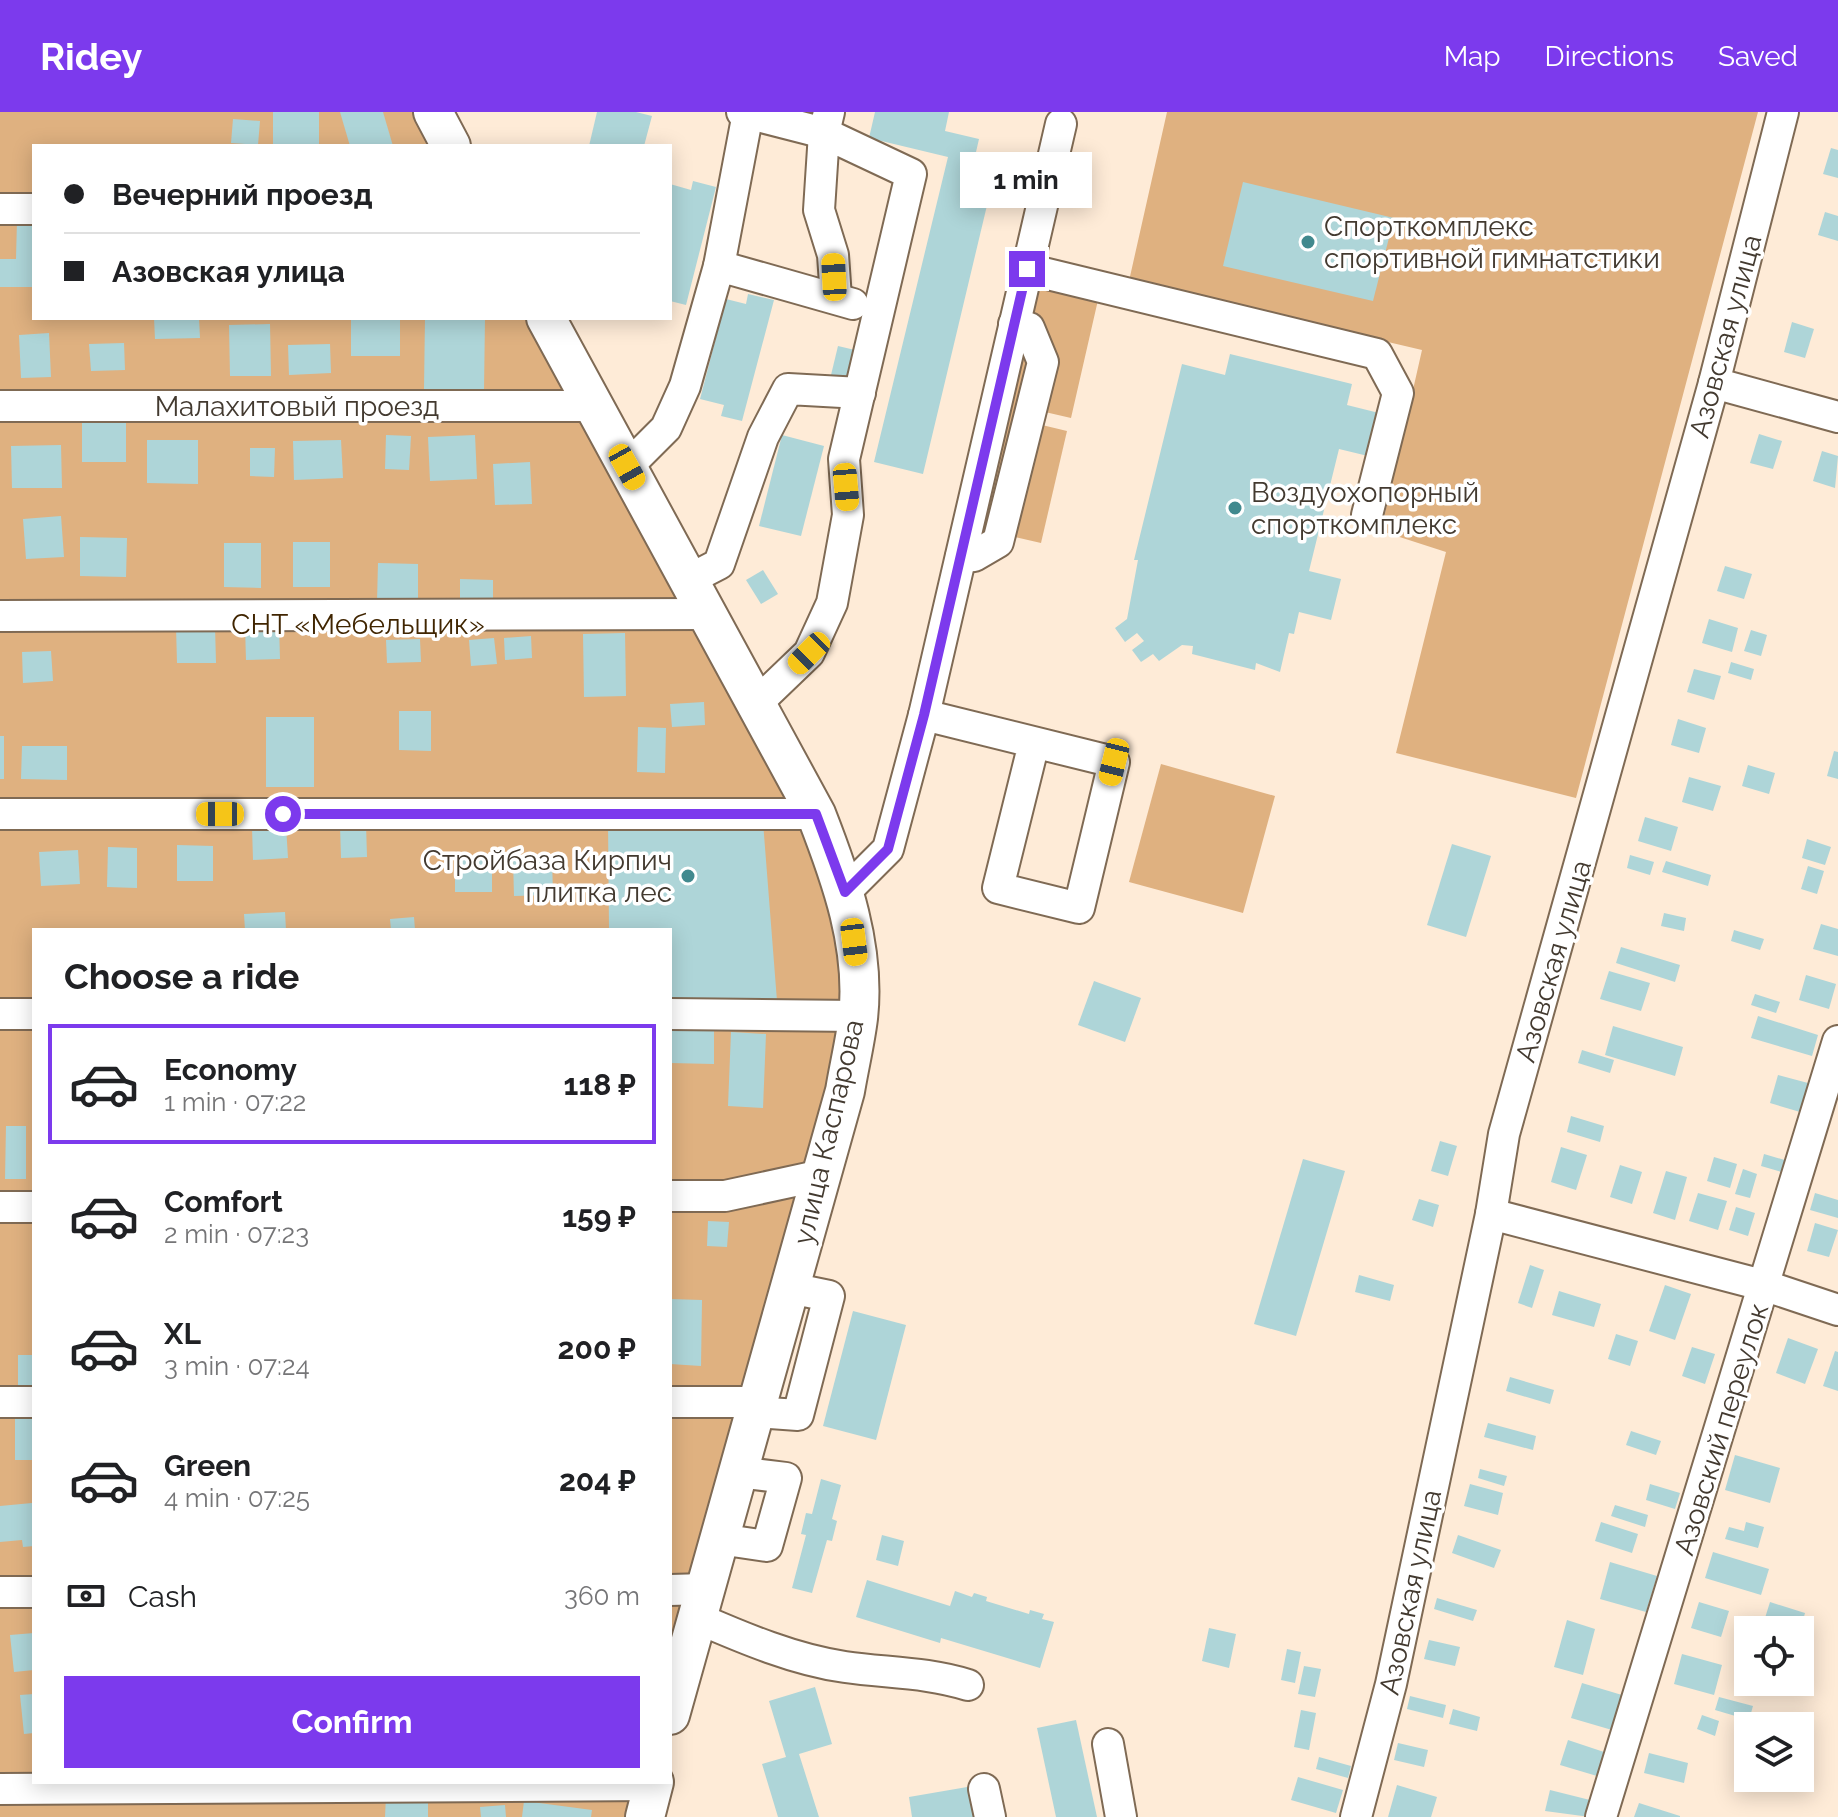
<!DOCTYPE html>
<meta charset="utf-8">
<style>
:root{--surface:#fff;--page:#f6f6f6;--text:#202124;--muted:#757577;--line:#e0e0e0;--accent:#7c3aed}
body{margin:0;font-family:Raleway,sans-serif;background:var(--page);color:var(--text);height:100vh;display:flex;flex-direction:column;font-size:30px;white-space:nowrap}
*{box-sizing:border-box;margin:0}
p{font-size:26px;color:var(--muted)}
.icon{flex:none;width:44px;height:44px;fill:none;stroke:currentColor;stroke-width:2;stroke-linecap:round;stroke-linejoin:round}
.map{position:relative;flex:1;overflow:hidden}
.panel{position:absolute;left:32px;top:816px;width:640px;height:856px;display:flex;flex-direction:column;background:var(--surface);border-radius:0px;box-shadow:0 4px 20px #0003}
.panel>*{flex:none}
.hud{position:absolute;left:32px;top:32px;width:640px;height:176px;border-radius:0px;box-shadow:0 4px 20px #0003;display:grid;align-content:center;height:176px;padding:0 32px;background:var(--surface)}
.controls{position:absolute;left:1734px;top:1504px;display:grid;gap:16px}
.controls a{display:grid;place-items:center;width:80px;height:80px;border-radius:0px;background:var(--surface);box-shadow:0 4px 20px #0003;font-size:40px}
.end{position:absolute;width:36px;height:36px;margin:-18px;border:10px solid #7c3aed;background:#fff;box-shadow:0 0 0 4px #fff}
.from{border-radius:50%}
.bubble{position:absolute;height:56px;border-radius:0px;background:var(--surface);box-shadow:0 4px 20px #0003;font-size:26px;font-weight:700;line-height:56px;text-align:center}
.car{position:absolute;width:24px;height:48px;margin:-24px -12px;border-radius:10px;box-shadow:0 0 6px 2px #0007;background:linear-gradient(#f5c518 24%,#345 0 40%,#f5c518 0 76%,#345 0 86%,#f5c518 0)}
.hud b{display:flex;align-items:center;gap:28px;height:76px;font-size:30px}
.hud b+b{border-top:2px solid var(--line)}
.hud i{width:20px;height:20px;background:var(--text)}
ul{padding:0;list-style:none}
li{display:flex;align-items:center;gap:24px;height:120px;margin:0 16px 12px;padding:0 16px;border:4px solid transparent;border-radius:0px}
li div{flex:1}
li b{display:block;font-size:30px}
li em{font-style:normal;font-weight:700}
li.on{border-color:var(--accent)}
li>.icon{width:72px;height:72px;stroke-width:1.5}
h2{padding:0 32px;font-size:36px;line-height:96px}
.pay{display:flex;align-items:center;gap:20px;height:88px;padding:0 32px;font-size:30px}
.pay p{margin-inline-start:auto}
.action{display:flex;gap:16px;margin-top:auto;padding:16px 32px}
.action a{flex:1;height:92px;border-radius:0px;background:var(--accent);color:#fff;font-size:32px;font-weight:700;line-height:92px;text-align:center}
header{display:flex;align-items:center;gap:48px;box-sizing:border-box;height:112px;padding:0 40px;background:var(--accent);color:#fff}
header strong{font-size:38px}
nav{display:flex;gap:44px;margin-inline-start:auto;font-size:28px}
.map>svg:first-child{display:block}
.green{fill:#dfb180}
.building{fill:#aed5d8}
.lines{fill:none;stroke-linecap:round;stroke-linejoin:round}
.minor-casing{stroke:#7f6a54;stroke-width:34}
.major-casing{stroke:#7f6a54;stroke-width:42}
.minor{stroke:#fff;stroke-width:30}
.major{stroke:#fff;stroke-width:38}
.route{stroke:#7c3aed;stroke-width:10}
.poi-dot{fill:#41898e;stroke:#fff;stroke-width:3}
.labels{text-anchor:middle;stroke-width:7;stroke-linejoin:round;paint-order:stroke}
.poi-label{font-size:28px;fill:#433a30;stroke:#fff;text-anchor:start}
.street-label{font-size:28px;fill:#433a30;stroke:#fff}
.park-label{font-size:28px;fill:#402501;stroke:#fff}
</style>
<header>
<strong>Ridey</strong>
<nav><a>Map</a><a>Directions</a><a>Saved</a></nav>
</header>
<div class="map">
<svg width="1838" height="1705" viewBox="0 0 1838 1705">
<rect width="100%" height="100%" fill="#feebd7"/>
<g class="green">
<polygon points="0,0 433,0 451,34 34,34 34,206 546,206 758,590 858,868 670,1610 670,818 34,818 34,1670 654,1670 645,1705 0,1705"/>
<polygon points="1167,0 1758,0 1576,686 1396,641 1446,440 1381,419 1422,238 1129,169"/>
<polygon points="1044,177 1098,188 1071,306 1045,300 1056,250 1032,200 1037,181"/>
<polygon points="1021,231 1030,234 985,431 976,428"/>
<polygon points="1042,313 1067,319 1041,431 1015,425"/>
<polygon points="1161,652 1275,684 1243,801 1129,770"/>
</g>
<g class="building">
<rect x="273" y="0" width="46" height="34"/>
<polygon points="340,0 383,0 393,34 350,34"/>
<polygon points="597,0 636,0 652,4 644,34 589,34"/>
<polygon points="875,0 949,0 945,19 979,27 967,79 989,85 923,362 874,350 948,45 869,26"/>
<polygon points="233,7 260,9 258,33 231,31"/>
<polygon points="1831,36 1838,38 1838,66 1823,62"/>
<polygon points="693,69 716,75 686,193 670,189 670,72 691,78"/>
<polygon points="1243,70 1394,106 1373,189 1223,154"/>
<polygon points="1825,100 1838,104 1838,129 1818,123"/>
<polygon points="17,108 34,108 34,175 0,175 0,147 16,147"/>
<polygon points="748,182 774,188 742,309 721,304 724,293 700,287 726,187 746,192"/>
<polygon points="154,206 199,206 200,226 155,227"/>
<rect x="351" y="206" width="49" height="38"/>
<polygon points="425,206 485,206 484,278 424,277"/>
<polygon points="1792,210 1814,217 1805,246 1784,240"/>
<polygon points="270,212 271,264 230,264 229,213"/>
<polygon points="49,221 51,265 21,266 19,223"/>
<polygon points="124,231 125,258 91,259 89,232"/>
<polygon points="330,232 331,261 289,263 288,233"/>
<polygon points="838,234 855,238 847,268 831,263"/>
<polygon points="1230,242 1352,272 1347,293 1379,301 1368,344 1339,337 1309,459 1341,467 1331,508 1299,500 1294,522 1289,521 1280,560 1256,551 1255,558 1192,542 1193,534 1182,533 1159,549 1153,542 1141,550 1132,538 1144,529 1137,521 1125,530 1115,516 1127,507 1138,448 1134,448 1182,252 1225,263"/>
<rect x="82" y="310" width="44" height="40"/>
<polygon points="1759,322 1782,329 1773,357 1750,351"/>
<polygon points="386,323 411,324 409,358 385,357"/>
<polygon points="475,323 477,367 430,369 428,325"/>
<polygon points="782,323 824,334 801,424 759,414"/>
<polygon points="147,328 198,328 198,372 147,371"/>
<polygon points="341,328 343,366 294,368 293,329"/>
<polygon points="61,333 62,376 12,376 11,334"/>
<polygon points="250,336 275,336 274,365 250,364"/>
<polygon points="1822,339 1838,344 1835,376 1813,369"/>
<polygon points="530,350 532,392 495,393 493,352"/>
<polygon points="61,404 64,445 26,447 23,407"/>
<polygon points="80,425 127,426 126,465 80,464"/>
<rect x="293" y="430" width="37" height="45"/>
<polygon points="224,431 261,431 261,476 224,475"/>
<polygon points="378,451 418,452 418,491 377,490"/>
<polygon points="1725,454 1752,462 1744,487 1717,479"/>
<polygon points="763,458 778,482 761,492 746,468"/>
<polygon points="460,467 493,468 493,490 460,490"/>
<polygon points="1709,507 1738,516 1732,540 1702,531"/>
<polygon points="279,512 280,547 246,548 245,514"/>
<polygon points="176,514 215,514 216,551 177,551"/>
<polygon points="1751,518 1767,523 1761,544 1744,539"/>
<polygon points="625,521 626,584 584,585 583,522"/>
<polygon points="531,524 532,546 505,548 504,526"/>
<polygon points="494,526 497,552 471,554 469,528"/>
<polygon points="420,527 421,550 387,551 386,528"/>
<polygon points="51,539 53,569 23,571 22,540"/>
<polygon points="1731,550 1754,557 1751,568 1728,561"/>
<polygon points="1694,557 1721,564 1714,588 1687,580"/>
<polygon points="704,590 705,613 672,615 670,592"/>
<polygon points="399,599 431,599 431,639 399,638"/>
<rect x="266" y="605" width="48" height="70"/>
<polygon points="1678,607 1706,616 1699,641 1671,633"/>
<polygon points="638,615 666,616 665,661 637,660"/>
<rect x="0" y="624" width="4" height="43"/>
<polygon points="22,634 67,634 67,668 21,667"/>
<polygon points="1834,639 1838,640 1838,667 1827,664"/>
<polygon points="1748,653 1775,661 1769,682 1742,674"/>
<polygon points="1689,665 1721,674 1713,699 1682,690"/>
<polygon points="1645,705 1678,715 1671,739 1638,729"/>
<polygon points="608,709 763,710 777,889 670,888 670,818 609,818"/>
<polygon points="366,712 367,745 341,746 340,713"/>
<polygon points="286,714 288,746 253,748 252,715"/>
<polygon points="1807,727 1831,735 1825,753 1802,746"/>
<polygon points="1452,732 1491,744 1466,825 1427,813"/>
<polygon points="177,733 213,734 213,769 177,769"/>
<polygon points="108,735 137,736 137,776 107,775"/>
<polygon points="78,738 80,772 41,774 39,740"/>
<polygon points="1630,743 1654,750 1650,763 1627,756"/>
<rect x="455" y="745" width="37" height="35"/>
<polygon points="552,746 553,783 514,784 513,747"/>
<polygon points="1666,749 1711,763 1708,774 1662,760"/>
<polygon points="1808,754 1824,759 1817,782 1801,777"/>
<polygon points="285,800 286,818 245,818 244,802"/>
<polygon points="1664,801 1686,806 1684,819 1661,814"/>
<polygon points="414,805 415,818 391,818 390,807"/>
<polygon points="1821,812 1838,817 1838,844 1813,837"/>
<polygon points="1734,818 1764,827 1760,838 1731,829"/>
<polygon points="1621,835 1680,853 1675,870 1616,851"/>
<polygon points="1609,859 1650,871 1641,899 1600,887"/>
<polygon points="1806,863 1836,872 1829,897 1799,888"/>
<polygon points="1094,869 1141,886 1125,930 1078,913"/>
<polygon points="1755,882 1780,890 1776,901 1751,893"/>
<polygon points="1758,904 1818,923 1812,944 1751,926"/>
<polygon points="670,914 714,915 714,952 670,951"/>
<polygon points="1613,914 1683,935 1675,964 1605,943"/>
<polygon points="731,920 766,922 763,996 728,994"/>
<polygon points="1582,938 1614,948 1610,961 1578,951"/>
<polygon points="1778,963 1808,971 1800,1000 1770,991"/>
<polygon points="1571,1004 1604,1014 1600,1030 1567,1020"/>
<polygon points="6,1014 26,1014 26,1067 5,1067"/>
<polygon points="1440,1029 1457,1034 1448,1064 1431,1059"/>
<polygon points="1561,1035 1587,1043 1576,1078 1551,1070"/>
<polygon points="1764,1042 1788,1049 1785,1061 1761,1054"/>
<polygon points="1714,1045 1737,1052 1730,1076 1707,1069"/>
<polygon points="1303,1047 1345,1059 1296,1224 1254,1212"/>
<polygon points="1620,1053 1642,1060 1632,1092 1610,1085"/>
<polygon points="1743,1057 1757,1062 1750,1086 1735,1082"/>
<polygon points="1666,1059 1687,1065 1675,1108 1653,1101"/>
<polygon points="1698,1081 1727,1089 1718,1118 1689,1109"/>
<polygon points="1815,1081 1838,1088 1838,1106 1810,1098"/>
<polygon points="1419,1087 1439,1093 1433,1115 1412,1108"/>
<polygon points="1736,1095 1755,1101 1748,1124 1729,1118"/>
<polygon points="708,1109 729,1110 727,1135 707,1134"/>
<polygon points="1815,1111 1838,1118 1829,1145 1807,1139"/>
<polygon points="1530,1153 1544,1158 1532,1196 1518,1191"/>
<polygon points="1359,1163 1394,1173 1390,1189 1355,1180"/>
<polygon points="1665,1173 1691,1182 1675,1228 1649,1219"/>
<polygon points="1559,1179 1601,1192 1594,1215 1552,1203"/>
<polygon points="670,1187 702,1188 701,1254 670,1252"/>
<polygon points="853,1199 906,1213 876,1328 823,1314"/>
<polygon points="1616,1222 1638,1229 1630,1254 1608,1247"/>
<polygon points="1788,1226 1818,1237 1805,1272 1776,1261"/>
<polygon points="1692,1235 1715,1242 1705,1272 1682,1264"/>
<polygon points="1835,1239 1838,1240 1838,1279 1823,1274"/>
<rect x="18" y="1243" width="16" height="33"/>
<polygon points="1510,1265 1554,1278 1550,1292 1506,1279"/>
<rect x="15" y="1302" width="19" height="46"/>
<polygon points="1488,1311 1536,1324 1533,1338 1484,1325"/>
<polygon points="1631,1319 1661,1329 1656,1343 1626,1333"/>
<polygon points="1735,1343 1780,1356 1770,1391 1725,1378"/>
<polygon points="1480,1357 1507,1364 1504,1374 1478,1366"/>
<polygon points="821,1367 841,1373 832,1407 837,1409 832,1429 827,1428 812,1481 792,1476 806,1423 801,1422 806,1401 812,1402"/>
<polygon points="1470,1372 1503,1381 1498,1403 1464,1394"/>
<polygon points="1650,1372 1680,1381 1675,1397 1646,1388"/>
<polygon points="32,1391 34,1434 23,1435 22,1428 0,1430 0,1394"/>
<polygon points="1615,1393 1648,1403 1645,1415 1611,1404"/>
<polygon points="1601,1410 1638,1422 1632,1441 1595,1429"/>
<polygon points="1746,1410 1764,1415 1758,1436 1725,1427 1729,1415 1744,1419"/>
<polygon points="882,1423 904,1429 898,1454 876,1448"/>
<polygon points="1458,1423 1501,1438 1494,1456 1452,1441"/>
<polygon points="1713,1440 1769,1457 1761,1483 1705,1466"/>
<polygon points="1610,1450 1657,1464 1646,1500 1600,1487"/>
<polygon points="867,1468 950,1494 955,1479 972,1485 974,1481 987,1485 986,1489 1029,1502 1030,1498 1044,1502 1042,1507 1054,1510 1040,1556 941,1526 940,1531 856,1505"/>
<polygon points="1437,1486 1477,1498 1473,1509 1434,1497"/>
<polygon points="1699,1490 1729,1499 1721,1525 1691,1516"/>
<polygon points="1770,1490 1805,1501 1801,1516 1765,1506"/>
<polygon points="1567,1508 1595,1517 1583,1563 1554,1555"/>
<polygon points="1209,1516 1236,1522 1229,1556 1202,1549"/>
<polygon points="34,1521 34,1558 14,1560 10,1523"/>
<polygon points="1429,1528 1460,1535 1455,1554 1424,1547"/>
<polygon points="1287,1537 1301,1540 1295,1571 1281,1568"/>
<polygon points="1682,1542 1722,1553 1714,1583 1674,1572"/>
<polygon points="1304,1554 1321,1557 1315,1585 1298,1582"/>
<polygon points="1582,1571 1622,1583 1612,1618 1571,1606"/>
<polygon points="815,1575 832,1632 799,1642 819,1705 778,1705 762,1652 786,1645 769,1589"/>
<polygon points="34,1582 34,1621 24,1622 20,1583"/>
<polygon points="1410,1584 1446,1593 1443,1606 1407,1597"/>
<polygon points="1719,1585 1753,1594 1749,1608 1715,1598"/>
<polygon points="1453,1597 1480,1605 1477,1619 1449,1612"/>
<polygon points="1301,1598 1316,1601 1309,1638 1294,1635"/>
<polygon points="1702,1603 1719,1609 1715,1624 1697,1617"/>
<polygon points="1076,1608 1097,1705 1056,1705 1037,1616"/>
<polygon points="1568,1628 1604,1640 1597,1664 1560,1653"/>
<polygon points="1398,1631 1428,1638 1424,1655 1394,1648"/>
<polygon points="1649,1641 1688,1651 1684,1671 1644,1661"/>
<polygon points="1319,1645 1351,1654 1348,1666 1316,1657"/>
<polygon points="1298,1665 1343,1678 1336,1701 1291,1688"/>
<polygon points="1397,1673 1437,1685 1431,1705 1388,1705"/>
<polygon points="973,1674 978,1705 912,1705 909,1685"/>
<polygon points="1550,1678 1594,1689 1590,1705 1545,1699"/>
<polygon points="386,1684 428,1685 428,1705 385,1705"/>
<polygon points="524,1689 592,1698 591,1705 522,1705"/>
<polygon points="1639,1691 1680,1704 1680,1705 1634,1705"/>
<polygon points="505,1693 506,1705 481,1705 480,1695"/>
</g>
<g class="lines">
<defs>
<g id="minor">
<polyline points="742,0 824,21 829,0"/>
<polyline points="0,97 34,97"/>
<polyline points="719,154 748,1"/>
<polyline points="1027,157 1377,242 1398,281 1367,403"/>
<polyline points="1714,271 1838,305"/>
<polyline points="0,294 595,294"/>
<polyline points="627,355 666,316 685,274 719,154 853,192"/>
<polyline points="961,445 974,444 998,430 1043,250 1029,216 1014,212"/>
<polyline points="690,467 719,452 763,325 788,277 860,281"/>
<polyline points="0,504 708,502"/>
<polyline points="758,590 809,541 832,491 848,403 844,347 911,62 824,21 819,98 833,143 836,186"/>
<polyline points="924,603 1114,650 1079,796 998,776 1034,631"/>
<polyline points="0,702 816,702"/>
<polyline points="845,780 888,737 924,603 1061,12"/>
<polyline points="0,902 34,902"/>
<polyline points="670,902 858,904"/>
<polyline points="670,1084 725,1084 822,1063"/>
<polyline points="0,1095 34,1095"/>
<polyline points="1491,1102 1766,1174 1838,1198"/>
<polyline points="0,1290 34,1290"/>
<polyline points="670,1290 758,1290"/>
<polyline points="755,1300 798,1303 829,1184 790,1176"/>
<polyline points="719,1427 767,1434 786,1366 738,1360"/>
<polyline points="670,1478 705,1477"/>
<polyline points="0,1480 34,1480"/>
<path d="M 697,1506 C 743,1526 795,1548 845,1555 C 887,1561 927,1560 968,1573"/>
<polyline points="1108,1632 1121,1705"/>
<polyline points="0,1677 654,1673"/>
<polyline points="984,1677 990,1705"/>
<polyline points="1356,1705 1391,1572 1491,1102 1504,1022 1714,271 1783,0"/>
<polyline points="1601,1705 1838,929"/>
</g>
<g id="major">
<polyline points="433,0 451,34"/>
<path d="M 546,206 L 816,702 C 841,766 866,836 858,906 C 855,930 849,955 845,979 L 670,1603"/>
<polyline points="645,1705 654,1670"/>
</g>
</defs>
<use href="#minor" class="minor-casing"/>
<use href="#major" class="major-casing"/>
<use href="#minor" class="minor"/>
<use href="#major" class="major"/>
</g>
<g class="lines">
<polyline class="route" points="283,702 816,702 845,780 888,737 924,603 1027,157"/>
</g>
<g class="poi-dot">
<circle cx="1308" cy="130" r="8"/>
<circle cx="1235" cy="396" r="8"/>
<circle cx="688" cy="764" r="8"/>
</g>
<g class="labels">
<g class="poi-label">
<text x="1324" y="124">Спорткомплекс<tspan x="1324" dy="32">спортивной гимнатстики</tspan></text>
<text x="1251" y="390">Воздуохопорный<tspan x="1251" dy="32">спорткомплекс</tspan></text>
<text x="672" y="758" text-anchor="end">Стройбаза Кирпич<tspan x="672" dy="32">плитка лес</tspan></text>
</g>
<g class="street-label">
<text transform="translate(1725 224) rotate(-75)" y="10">Азовская улица</text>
<text x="297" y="304">Малахитовый проезд</text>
<text transform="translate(1553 849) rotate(-74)" y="10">Азовская улица</text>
<text transform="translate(828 1020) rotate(-77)" y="10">улица Каспарова</text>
<text transform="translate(1721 1317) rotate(-73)" y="10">Азовский переулок</text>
<text transform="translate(1410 1480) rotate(-78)" y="10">Азовская улица</text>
</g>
<g class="park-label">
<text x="358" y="522">СНТ «Мебельщик»</text>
</g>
</g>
</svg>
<div class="controls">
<a><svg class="icon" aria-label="locate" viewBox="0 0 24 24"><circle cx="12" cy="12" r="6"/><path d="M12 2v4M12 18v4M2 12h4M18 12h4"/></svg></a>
<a><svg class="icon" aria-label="layers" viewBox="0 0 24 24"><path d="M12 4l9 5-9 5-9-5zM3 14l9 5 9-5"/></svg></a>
</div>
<i class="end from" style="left:283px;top:702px"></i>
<i class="end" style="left:1027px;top:157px"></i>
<div class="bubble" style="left:960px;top:40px;width:132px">1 min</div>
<i class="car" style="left:834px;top:165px;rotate:357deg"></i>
<i class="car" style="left:627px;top:355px;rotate:151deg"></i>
<i class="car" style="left:846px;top:375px;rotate:175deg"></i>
<i class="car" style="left:809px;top:541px;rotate:225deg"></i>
<i class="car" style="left:1114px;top:650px;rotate:194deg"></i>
<i class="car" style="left:220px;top:702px;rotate:270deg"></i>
<i class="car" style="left:854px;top:830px;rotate:173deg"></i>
<div class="hud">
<b><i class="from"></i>Вечерний проезд</b>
<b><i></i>Азовская улица</b>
</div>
<section class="panel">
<h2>Choose a ride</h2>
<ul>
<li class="on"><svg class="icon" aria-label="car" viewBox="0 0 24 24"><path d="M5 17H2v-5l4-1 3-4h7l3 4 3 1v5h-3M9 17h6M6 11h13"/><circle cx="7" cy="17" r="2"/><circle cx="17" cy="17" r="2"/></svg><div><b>Economy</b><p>1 min · 07:22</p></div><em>118 ₽</em></li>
<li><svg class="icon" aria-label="car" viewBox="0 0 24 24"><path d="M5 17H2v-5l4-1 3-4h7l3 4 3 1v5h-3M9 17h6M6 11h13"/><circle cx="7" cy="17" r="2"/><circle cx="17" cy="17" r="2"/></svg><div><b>Comfort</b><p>2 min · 07:23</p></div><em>159 ₽</em></li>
<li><svg class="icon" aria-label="car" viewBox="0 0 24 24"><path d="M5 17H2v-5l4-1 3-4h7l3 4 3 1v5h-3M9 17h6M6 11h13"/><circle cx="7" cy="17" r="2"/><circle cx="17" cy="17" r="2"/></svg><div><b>XL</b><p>3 min · 07:24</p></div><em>200 ₽</em></li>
<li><svg class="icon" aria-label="car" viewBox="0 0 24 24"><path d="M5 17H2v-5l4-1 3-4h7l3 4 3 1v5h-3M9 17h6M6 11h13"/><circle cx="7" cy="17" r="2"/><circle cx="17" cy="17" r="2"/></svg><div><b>Green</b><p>4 min · 07:25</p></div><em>204 ₽</em></li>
</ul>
<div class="pay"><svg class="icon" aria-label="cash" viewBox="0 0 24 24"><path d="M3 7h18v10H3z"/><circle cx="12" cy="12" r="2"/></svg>Cash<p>360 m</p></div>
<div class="action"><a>Confirm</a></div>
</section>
</div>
